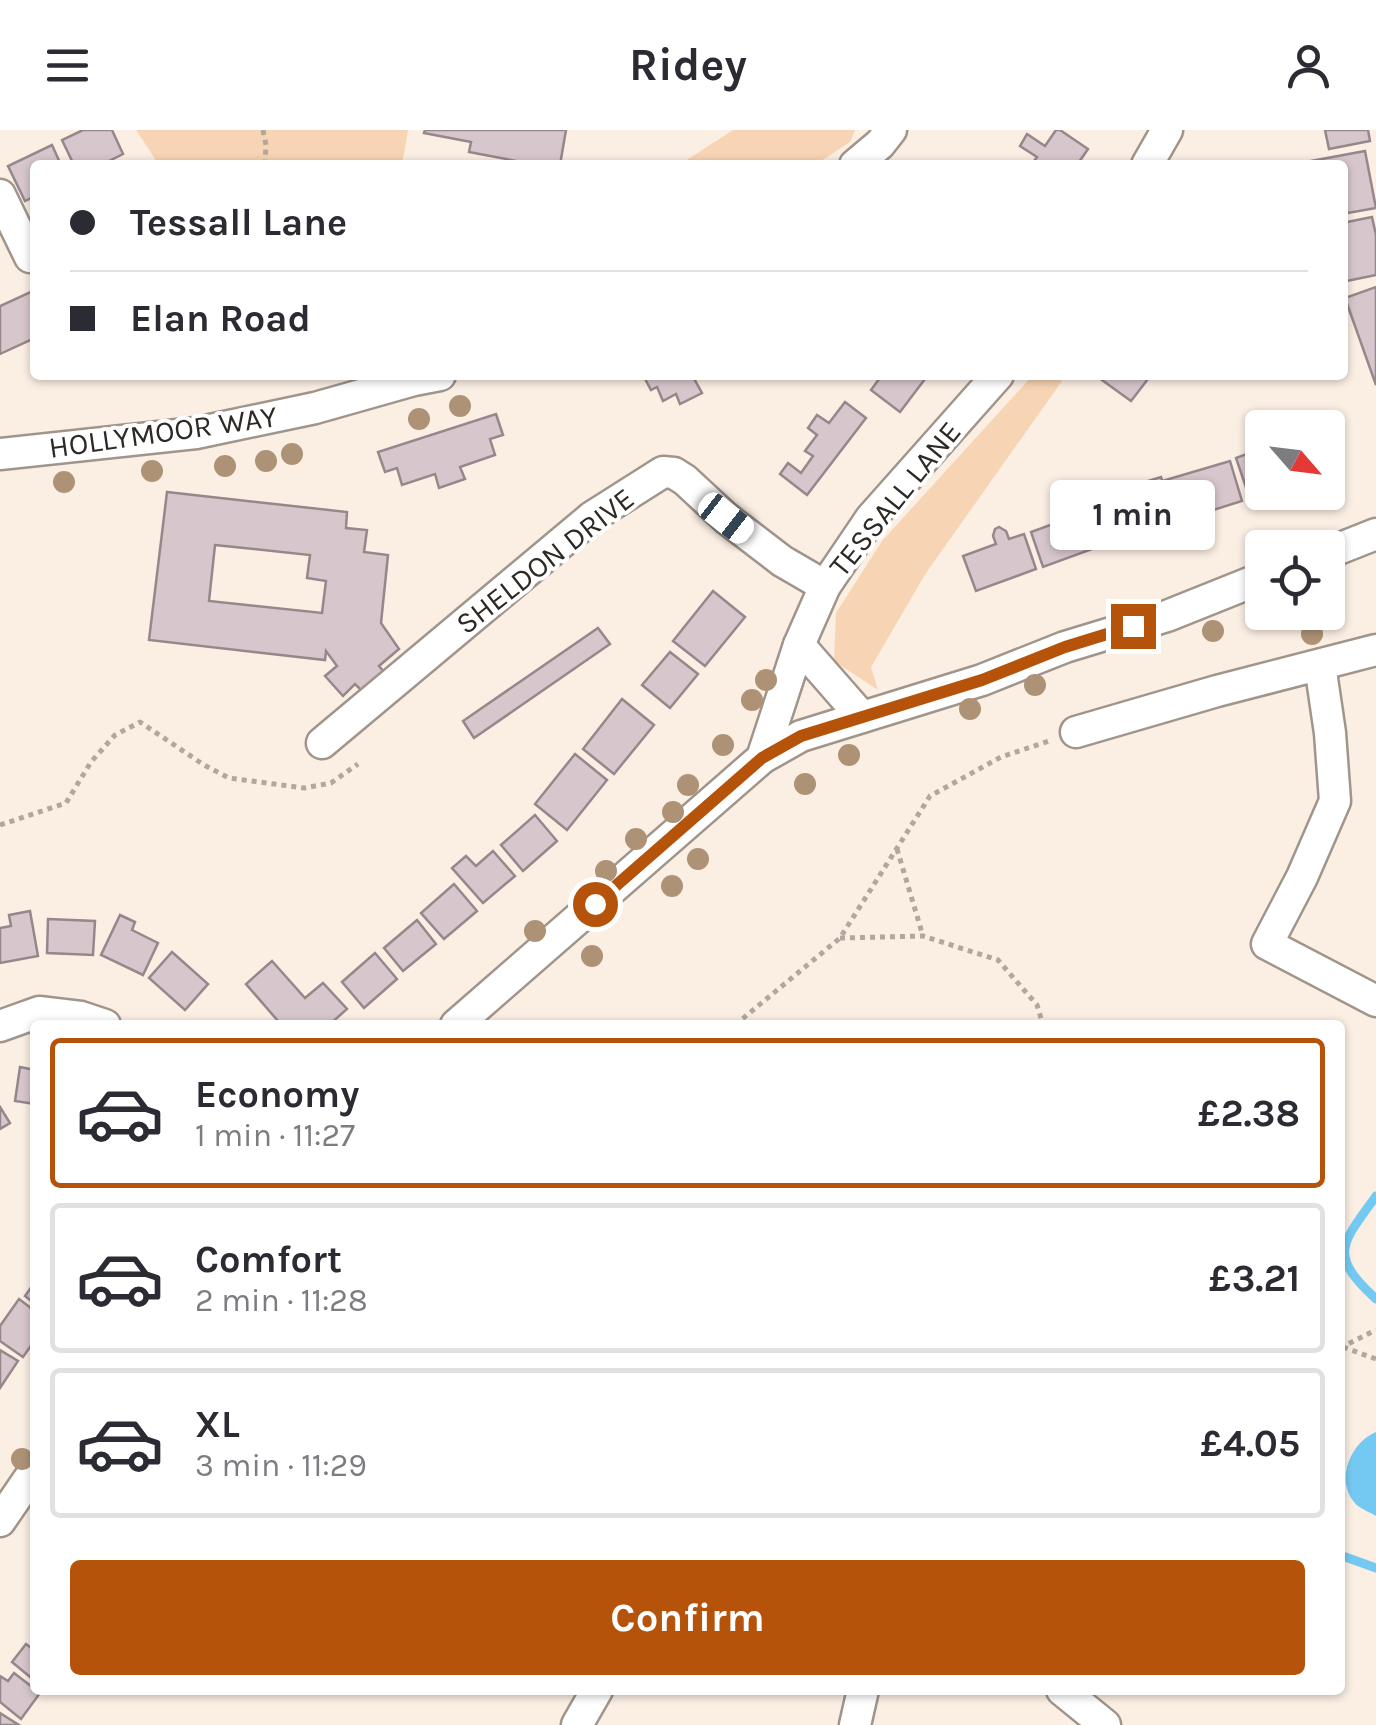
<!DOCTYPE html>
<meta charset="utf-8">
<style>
:root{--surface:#fff;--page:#f7f7f7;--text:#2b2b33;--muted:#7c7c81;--line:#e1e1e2;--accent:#b45309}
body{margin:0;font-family:Karla,sans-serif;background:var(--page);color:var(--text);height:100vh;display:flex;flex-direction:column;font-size:38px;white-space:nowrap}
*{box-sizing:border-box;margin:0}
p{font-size:32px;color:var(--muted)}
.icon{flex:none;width:55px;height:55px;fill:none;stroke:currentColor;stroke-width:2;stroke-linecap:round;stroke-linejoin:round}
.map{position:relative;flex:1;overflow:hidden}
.drawer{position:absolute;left:30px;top:890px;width:1315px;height:675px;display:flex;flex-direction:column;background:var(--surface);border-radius:10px;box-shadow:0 2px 8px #0004}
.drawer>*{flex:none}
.guide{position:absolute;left:30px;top:30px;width:1318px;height:220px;border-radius:10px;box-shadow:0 2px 8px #0004;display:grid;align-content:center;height:220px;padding:0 40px;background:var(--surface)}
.needle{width:65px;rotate:118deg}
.buttons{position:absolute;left:1245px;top:280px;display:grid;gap:20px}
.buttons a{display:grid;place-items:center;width:100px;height:100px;border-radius:10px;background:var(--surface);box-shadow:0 2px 8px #0004;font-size:50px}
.end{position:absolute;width:45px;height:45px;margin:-22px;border:12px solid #b45309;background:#fff;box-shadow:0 0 0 5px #fff}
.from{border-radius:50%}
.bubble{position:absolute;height:70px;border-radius:10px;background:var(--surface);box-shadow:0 2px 8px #0004;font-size:32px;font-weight:700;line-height:70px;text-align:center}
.car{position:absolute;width:30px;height:60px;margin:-30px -15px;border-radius:12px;box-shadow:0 0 8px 2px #0007;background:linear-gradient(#fff 24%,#345 0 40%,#fff 0 76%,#345 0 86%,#fff 0)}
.guide b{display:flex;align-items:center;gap:35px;height:95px;font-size:38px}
.guide b+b{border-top:2px solid var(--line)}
.guide i{width:25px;height:25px;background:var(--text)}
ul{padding:18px 0 0;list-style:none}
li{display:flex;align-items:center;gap:30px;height:150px;margin:0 20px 15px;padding:0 20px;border:5px solid var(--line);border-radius:10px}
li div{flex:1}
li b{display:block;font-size:38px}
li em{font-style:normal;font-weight:700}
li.selected{border-color:var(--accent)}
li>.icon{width:90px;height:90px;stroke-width:1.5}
.primary-button{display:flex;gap:20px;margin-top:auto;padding:20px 40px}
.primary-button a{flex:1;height:115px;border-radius:10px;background:var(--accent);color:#fff;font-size:40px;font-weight:700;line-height:115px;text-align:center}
header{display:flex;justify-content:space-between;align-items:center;height:130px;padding:0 40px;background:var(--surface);font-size:45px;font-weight:700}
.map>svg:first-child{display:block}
.green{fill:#f7d4b3}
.water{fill:#74c9f2}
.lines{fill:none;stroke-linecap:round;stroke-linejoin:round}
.stream{stroke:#74c9f2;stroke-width:9}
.building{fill:#d7c7cc;stroke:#96878b;stroke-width:2.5;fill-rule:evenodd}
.minor-casing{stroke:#a0958b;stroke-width:35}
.path{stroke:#b0a79f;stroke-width:5;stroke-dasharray:5 5;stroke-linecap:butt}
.minor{stroke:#fff;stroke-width:30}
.tree{fill:#ad9275}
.route{stroke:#b45309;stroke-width:12}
.labels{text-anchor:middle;stroke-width:8;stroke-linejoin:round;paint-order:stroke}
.street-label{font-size:30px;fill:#2d2925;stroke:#fff}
</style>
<header><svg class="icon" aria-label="menu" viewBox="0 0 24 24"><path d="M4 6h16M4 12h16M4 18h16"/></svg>Ridey<svg class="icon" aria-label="person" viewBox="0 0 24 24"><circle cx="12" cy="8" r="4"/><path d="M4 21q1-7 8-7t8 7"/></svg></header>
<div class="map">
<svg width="1376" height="1595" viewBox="0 0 1376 1595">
<rect width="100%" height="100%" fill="#fbefe4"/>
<g class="green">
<polygon points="136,0 408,0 402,35 159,35"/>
<polygon points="733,0 855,0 850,12 815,35 679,35"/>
<polygon points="1033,245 1050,245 1062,251 926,443 871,537 878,560 834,531 836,483 882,411"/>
</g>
<path class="water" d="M 1376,1302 L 1376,1386 C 1370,1382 1358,1378 1354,1372 C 1335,1349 1351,1312 1376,1302 Z"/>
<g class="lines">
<g class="stream">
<path d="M 1376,1066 C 1342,1114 1327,1124 1376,1169"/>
<polyline points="1340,1425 1376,1438"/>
</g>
</g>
<g class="building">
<polygon points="83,0 112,0 123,24 101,35 74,35 62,10"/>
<polygon points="425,0 566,0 560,35 537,35 469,22 471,12 424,3"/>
<polygon points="1056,0 1060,0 1088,19 1077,35 1031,35 1037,27 1020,16 1027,4 1045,16"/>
<polygon points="1325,0 1368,0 1370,11 1329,19"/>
<polygon points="52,15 61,35 35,35 35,66 25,71 8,36"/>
<polygon points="1365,21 1376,78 1342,84 1342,35 1312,35 1311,31"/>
<polygon points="1372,87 1376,105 1376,145 1342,152 1342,93"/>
<polygon points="1376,157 1376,255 1345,168"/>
<polygon points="35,160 35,208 0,224 0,176"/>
<polygon points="643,245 692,245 702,263 680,274 676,264 663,271 657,257 651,260"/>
<polygon points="882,245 928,245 900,282 871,260"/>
<polygon points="1095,245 1151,245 1131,271"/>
<polygon points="845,272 866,288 807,365 780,344 788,333 801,343 813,326 805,321 817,305 808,298 817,285 829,293"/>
<polygon points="496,284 503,305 490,309 495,325 460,337 465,349 439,358 435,344 402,355 397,338 385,342 378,322"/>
<polygon points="1262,303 1262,362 1268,362 1250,369 1236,328 1255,321 1251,307"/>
<polygon points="1230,331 1242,371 1175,392 1162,351"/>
<polygon points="1161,347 1175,392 1109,413 1095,367"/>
<path d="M 167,362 L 347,382 L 346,398 L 367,400 L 364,422 L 388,425 L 381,493 L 399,519 L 379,536 L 384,542 L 362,561 L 355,554 L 343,566 L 325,546 L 337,536 L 326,521 L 325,530 L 149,510 ZM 215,415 L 310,425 L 307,448 L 326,451 L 322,483 L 209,471 Z"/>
<polygon points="1091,380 1103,415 1043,437 1031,402"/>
<polygon points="999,397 1006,401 1009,409 1024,404 1036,439 976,461 963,426 996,414 993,406 995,399"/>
<polygon points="713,461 745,487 705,536 673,511"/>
<polygon points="598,498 610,514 474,608 463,591"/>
<polygon points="670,522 698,544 670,578 642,555"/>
<polygon points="622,569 654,595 614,644 583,619"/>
<polygon points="575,624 607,650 567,700 535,674"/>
<polygon points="535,685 557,711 523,741 501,715"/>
<polygon points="493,721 515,746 483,773 452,738 466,726 476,736"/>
<polygon points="454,754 477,781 444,809 421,783"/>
<polygon points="30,781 38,826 0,833 0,798 11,796 9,785"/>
<polygon points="120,785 135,792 132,800 158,813 143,845 101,825"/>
<polygon points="48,789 95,791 93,825 47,823"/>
<polygon points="417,790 436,814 403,841 384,818"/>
<polygon points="172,822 208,854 185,880 149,848"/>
<polygon points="375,823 397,849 364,878 342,852"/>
<polygon points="272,831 305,868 323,853 347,879 329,895 273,895 278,891 246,854"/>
<polygon points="20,937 35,940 35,974 15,971"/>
<polygon points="0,977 10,993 0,999"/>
<polygon points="35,1152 35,1174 25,1166"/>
<polygon points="19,1169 35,1181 35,1210 23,1227 0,1211 0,1196"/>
<polygon points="0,1220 18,1231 0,1258"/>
<polygon points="26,1514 34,1520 35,1519 35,1551 12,1532"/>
<polygon points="14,1543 40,1563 21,1589 0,1572 0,1546 8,1551"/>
<polygon points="0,1583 19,1595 0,1595"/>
</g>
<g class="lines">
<defs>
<g id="minor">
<polyline points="855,35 880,14 891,0"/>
<polyline points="1147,35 1167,0"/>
<polyline points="0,65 30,127"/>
<polyline points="0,324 196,303 315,278 414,250 440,245"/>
<polyline points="1328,423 1376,404"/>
<polyline points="799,515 862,587"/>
<polyline points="1320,535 1330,603 1335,671 1302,747 1267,814 1376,871"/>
<polyline points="1076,602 1217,561 1376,520"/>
<polyline points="322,613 592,387 663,342 674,343 685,350 726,388 782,431 825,456"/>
<polyline points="762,628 801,606 982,550 1065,517 1167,486 1262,448"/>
<polyline points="456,895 762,628 799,515 825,456 871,388 998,245"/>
<polyline points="0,896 39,882 81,887 105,895"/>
<polyline points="0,1391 35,1340"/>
<polyline points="1062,1560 1105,1595"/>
<polyline points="577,1595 597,1560"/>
<polyline points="855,1595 863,1560"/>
</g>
</defs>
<use href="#minor" class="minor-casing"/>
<g class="path">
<polyline points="263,0 266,15 265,35"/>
<polyline points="0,695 66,673 91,632 115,605 140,592 204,635 229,648 304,658 331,653 358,634"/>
<polyline points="897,719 923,806"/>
<polyline points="840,808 923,806 998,830 1037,875 1043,895"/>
<polyline points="735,895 840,808 930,666 1001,627 1049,611"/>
<polyline points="1343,1217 1376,1229"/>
<polyline points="1340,1218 1376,1200"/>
</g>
<use href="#minor" class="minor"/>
</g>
<g class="tree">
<circle cx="460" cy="276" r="11"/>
<circle cx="419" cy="289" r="11"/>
<circle cx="292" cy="324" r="11"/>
<circle cx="266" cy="331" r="11"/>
<circle cx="225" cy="336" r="11"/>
<circle cx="152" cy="341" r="11"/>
<circle cx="64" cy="352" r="11"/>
<circle cx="1213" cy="501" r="11"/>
<circle cx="1312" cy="504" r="11"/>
<circle cx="766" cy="550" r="11"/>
<circle cx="1035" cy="555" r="11"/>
<circle cx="752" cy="570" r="11"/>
<circle cx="970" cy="579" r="11"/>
<circle cx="723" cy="615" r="11"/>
<circle cx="849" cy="625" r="11"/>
<circle cx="805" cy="654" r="11"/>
<circle cx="688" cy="655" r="11"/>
<circle cx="673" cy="682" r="11"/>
<circle cx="636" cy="709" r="11"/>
<circle cx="698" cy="729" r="11"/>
<circle cx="606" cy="741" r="11"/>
<circle cx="672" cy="756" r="11"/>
<circle cx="535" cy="801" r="11"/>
<circle cx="592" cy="826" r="11"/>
<circle cx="22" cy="1329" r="11"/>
</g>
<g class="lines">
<polyline class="route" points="595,774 762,628 801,606 982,550 1065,517 1133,496"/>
</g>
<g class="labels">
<g class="street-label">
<text transform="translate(163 302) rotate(-8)" y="10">HOLLYMOOR WAY</text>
<text transform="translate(895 369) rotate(-51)" y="10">TESSALL LANE</text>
<text transform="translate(545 431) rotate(-38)" y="10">SHELDON DRIVE</text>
</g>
</g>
</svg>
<div class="buttons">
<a><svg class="needle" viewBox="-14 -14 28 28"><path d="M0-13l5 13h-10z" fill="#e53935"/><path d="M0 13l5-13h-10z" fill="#7c7c81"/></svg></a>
<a><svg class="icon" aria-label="locate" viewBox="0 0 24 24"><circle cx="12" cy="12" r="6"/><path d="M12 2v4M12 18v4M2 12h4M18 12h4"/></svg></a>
</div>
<i class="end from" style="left:595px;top:774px"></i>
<i class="end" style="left:1133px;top:496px"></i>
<div class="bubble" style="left:1050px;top:350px;width:165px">1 min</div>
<i class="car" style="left:726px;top:388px;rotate:128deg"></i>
<div class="guide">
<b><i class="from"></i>Tessall Lane</b>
<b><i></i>Elan Road</b>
</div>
<section class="drawer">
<ul>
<li class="selected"><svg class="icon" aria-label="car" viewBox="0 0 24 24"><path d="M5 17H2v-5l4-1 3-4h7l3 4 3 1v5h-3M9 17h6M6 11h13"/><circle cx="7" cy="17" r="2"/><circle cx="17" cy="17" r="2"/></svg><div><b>Economy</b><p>1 min · 11:27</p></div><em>£2.38</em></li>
<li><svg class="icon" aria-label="car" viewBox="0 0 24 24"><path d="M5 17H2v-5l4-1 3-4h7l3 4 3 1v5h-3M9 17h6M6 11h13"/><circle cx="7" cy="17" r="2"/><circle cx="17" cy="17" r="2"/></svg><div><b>Comfort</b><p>2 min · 11:28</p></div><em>£3.21</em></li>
<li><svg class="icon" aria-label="car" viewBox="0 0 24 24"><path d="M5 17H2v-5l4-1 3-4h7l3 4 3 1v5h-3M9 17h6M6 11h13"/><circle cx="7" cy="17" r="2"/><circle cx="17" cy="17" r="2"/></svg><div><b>XL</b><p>3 min · 11:29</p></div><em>£4.05</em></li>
</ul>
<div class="primary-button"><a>Confirm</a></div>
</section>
</div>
